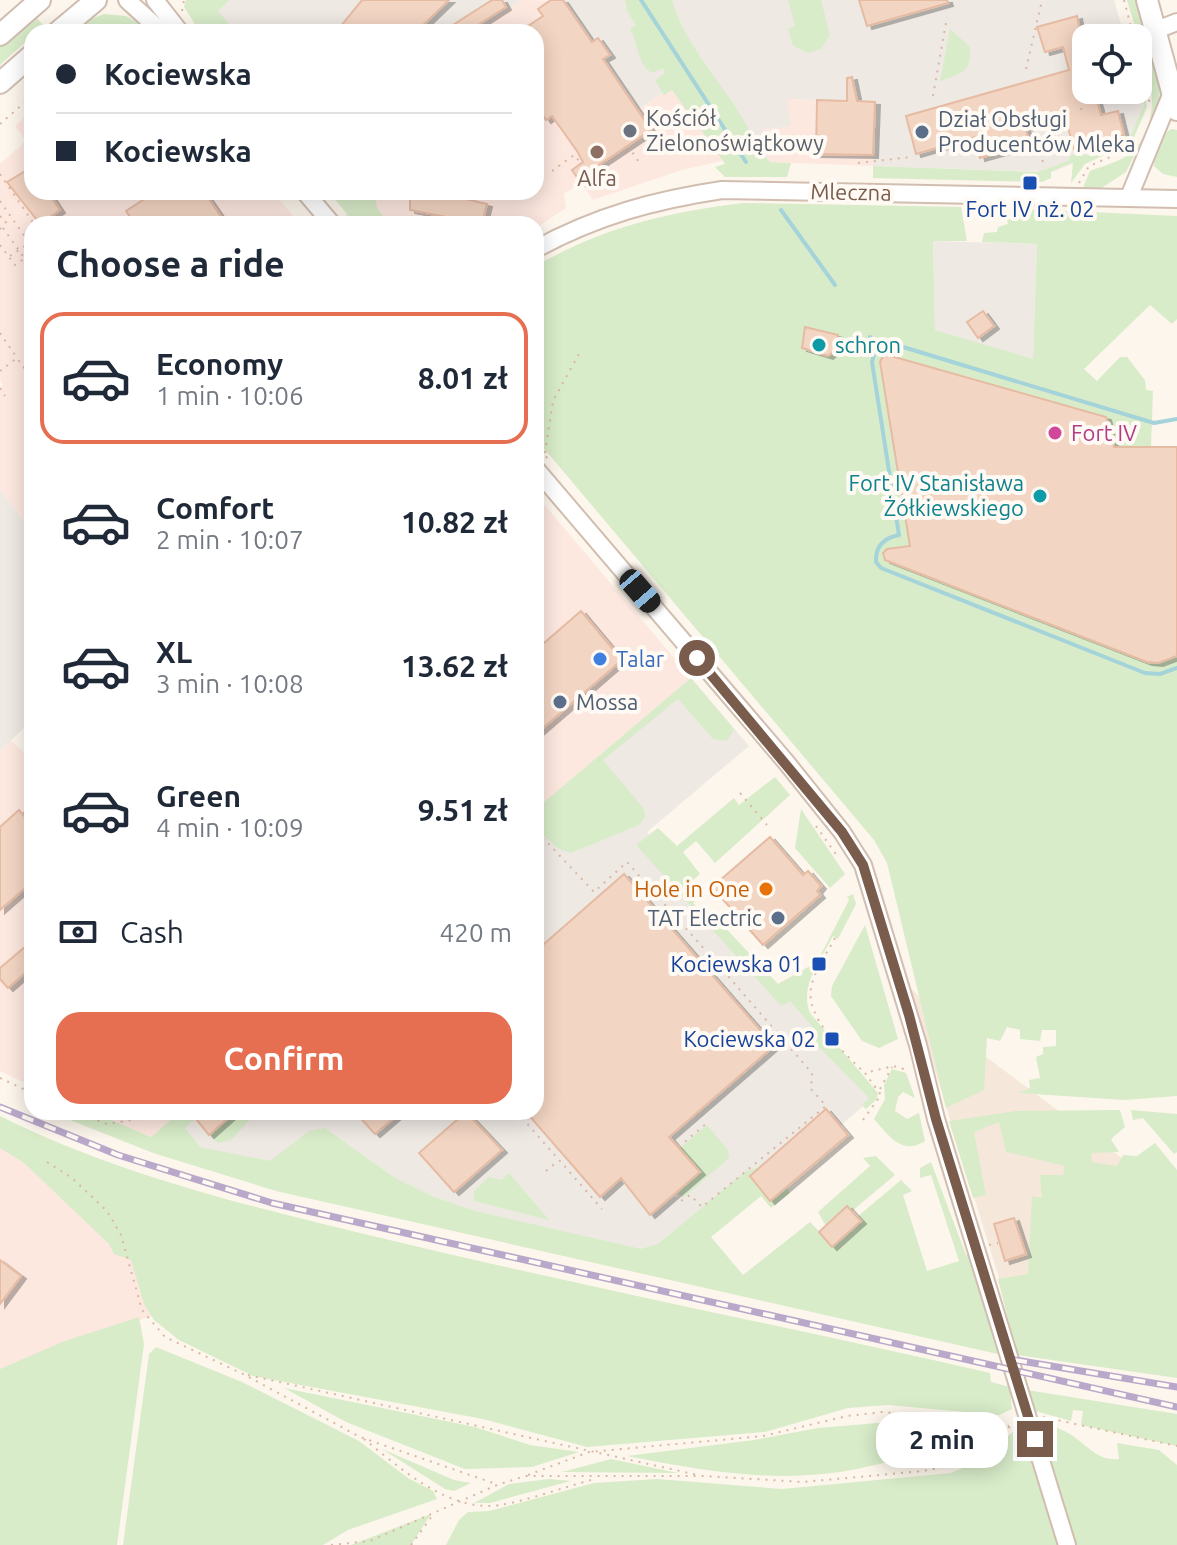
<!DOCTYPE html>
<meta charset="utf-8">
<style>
:root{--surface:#fff;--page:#f2f2f3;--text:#1f2937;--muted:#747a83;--line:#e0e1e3;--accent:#e76f51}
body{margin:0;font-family:Ubuntu,sans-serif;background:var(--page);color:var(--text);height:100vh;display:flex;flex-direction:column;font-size:30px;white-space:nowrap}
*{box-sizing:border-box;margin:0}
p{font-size:26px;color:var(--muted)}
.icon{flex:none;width:44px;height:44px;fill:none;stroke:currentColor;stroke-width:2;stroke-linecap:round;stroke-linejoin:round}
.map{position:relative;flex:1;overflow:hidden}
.sheet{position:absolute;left:24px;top:216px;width:520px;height:904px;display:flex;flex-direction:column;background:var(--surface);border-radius:24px;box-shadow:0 4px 20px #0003}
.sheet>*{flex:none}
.top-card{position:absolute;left:24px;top:24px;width:520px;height:176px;border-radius:24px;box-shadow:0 4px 20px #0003;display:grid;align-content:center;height:176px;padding:0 32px;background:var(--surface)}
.controls{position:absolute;left:1072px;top:24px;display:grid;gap:16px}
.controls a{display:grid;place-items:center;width:80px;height:80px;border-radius:16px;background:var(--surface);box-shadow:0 4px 20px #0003;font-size:40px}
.end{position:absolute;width:36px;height:36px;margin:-18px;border:10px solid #7a5c4d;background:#fff;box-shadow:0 0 0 4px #fff}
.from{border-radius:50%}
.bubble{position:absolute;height:56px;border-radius:24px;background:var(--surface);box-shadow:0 4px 20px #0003;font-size:26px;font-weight:700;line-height:56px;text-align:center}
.car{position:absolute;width:24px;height:48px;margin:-24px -12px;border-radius:10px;box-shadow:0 0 6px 2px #0007;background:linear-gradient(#222 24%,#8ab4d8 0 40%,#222 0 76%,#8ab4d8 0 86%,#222 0)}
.top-card b{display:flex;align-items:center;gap:28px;height:76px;font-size:30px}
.top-card b+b{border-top:2px solid var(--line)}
.top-card i{width:20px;height:20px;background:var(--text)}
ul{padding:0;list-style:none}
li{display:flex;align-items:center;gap:24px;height:132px;margin:0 16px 12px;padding:0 16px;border:4px solid transparent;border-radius:24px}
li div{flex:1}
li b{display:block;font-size:30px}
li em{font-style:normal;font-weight:700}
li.active{border-color:var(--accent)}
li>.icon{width:72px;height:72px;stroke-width:1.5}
h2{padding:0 32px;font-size:36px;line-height:96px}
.pay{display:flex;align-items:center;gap:20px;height:88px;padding:0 32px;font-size:30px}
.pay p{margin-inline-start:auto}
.cta{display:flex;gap:16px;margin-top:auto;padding:16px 32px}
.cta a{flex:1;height:92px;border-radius:24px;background:var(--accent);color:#fff;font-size:32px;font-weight:700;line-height:92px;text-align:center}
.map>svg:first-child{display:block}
.residential{fill:#f5e8da}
.commercial{fill:#fde8e0}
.industrial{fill:#efe9e4}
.green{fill:#d8ecc9}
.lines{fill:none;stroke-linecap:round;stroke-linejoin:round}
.stream{stroke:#a5d3da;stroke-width:4}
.building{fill:#f3d5c3;stroke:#e6bba3;stroke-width:2;filter:url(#shadow)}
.minor-casing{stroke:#d1beb0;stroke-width:20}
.tertiary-casing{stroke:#d1beb0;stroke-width:24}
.path{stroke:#d9b8a5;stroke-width:2;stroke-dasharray:2 6;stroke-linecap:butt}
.minor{stroke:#fff;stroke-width:16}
.tertiary{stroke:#fff;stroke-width:20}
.rail-casing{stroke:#b9a8c9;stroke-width:7}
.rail{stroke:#fffaf3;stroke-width:4;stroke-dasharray:12;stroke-linecap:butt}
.route{stroke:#7a5c4d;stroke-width:10}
.worship-dot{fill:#6b7280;stroke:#fffaf3;stroke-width:3}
.service-dot{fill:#5c6f8a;stroke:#fffaf3;stroke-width:3}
.education-dot{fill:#8d6e63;stroke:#fffaf3;stroke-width:3}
.transit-dot{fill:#1a4fb4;stroke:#fffaf3;stroke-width:3}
.culture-dot{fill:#0f9aa8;stroke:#fffaf3;stroke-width:3}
.hotel-dot{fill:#d1479c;stroke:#fffaf3;stroke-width:3}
.shop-dot{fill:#3f7fe0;stroke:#fffaf3;stroke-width:3}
.food-dot{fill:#e8710a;stroke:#fffaf3;stroke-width:3}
.labels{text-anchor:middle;stroke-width:8;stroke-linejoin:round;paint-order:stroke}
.worship-label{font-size:22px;fill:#5b616d;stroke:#fffaf3;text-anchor:start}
.service-label{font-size:22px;fill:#4e5e75;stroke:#fffaf3;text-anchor:start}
.education-label{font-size:22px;fill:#785e54;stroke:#fffaf3}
.street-label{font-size:22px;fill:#7a5c4d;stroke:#fffaf3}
.transit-label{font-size:22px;fill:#164399;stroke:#fffaf3;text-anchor:end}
.culture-label{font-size:22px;fill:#0d838f;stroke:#fffaf3;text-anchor:start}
.hotel-label{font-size:22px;fill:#b23c85;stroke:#fffaf3;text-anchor:start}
.shop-label{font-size:22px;fill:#366cbe;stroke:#fffaf3;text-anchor:start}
.food-label{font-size:22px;fill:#c56008;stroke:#fffaf3;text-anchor:end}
</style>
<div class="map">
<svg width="1177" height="1545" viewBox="0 0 1177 1545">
<defs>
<filter id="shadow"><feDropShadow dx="5" dy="3" stdDeviation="0" flood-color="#0004"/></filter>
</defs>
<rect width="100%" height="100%" fill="#fdf6ec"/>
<polygon class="residential" points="909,986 951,1031 1177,1199 1020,1346"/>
<g class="commercial">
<polygon points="521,0 564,1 519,32 472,32"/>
<polygon points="680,81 725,160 682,170 593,200 581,183 564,194 566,208 536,228 536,224 381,224 356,192 536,192 536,105 546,119 552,116 637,111"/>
<polygon points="786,99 875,102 873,166 770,162 762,130 790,126"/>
<polygon points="32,110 32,192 273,192 300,224 32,224 32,533 0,489 0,388 3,385 0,380 0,164 26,141 15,126"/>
<polygon points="536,495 691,678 536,809"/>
<polygon points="11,741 26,754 32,749 32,1086 0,1071 0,751"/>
<polygon points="93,1112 180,1112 151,1137"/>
<polygon points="0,1119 94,1164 157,1314 0,1369"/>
</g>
<g class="industrial">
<polygon points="211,0 521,0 472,32 225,32"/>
<polygon points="563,0 627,0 680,81 576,152 552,116 546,120 536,105 541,100 536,92 536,32 519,32"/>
<polygon points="650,0 1114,0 1125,38 1086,38 1086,90 1138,90 1138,84 1144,104 1129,142 1051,172 873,166 874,102 787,99 791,126 762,130 770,162 758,161"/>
<polygon points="933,241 1037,244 1033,359 935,331"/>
<polygon points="0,489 32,533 32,720 0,751"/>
<polygon points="691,678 749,746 647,832 668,858 661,865 774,998 783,991 875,1096 840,1126 825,1110 750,1176 668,1263 177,1146 180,1112 536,1112 536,809"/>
</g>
<g class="green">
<polygon points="186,0 229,0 218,11 236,32 200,32 184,7"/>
<path d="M 625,0 L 672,0 C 684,43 717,76 740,114 C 751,131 755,148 770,162 L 791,163 L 787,177 L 725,177 L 715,167 L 725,164 L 692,117 L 683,121 L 678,117 L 687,111 L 672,90 L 664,95 L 655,80 L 665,73 L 663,68 L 653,73 C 637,67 639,44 630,29 L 636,25 L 627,11 Z"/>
<polygon points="788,0 821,0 830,35 821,49 808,53 793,46 788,29 795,26"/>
<path d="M 1127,0 L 1137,0 L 1160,84 L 1159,107 L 1126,172 L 1100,189 L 1082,190 L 1090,171 C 1103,166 1126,160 1135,149 C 1172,108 1139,44 1127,0 Z"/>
<polygon points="104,14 126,16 150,30 72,32 84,22"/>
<polygon points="34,15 44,26 32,32 32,36 0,65 0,45"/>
<path d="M 950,29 L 970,47 C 972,72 961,74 940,81 Z"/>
<polygon points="1138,66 1147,107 1132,142 1085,164 1071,183 1073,162 1051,172 1051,178 1042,182 873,178 873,166 1038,172 1070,160 1069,157 1076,153 1091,156 1128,142 1144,104"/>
<path d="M 1171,129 L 1177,130 L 1177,177 L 1163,174 L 1154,166 C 1153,153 1160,136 1171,129 Z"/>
<polygon points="329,192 374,192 377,207 388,224 355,224"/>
<path d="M 744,203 L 961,207 L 967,241 L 933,241 L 935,330 L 1033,359 L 1037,244 L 982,242 L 984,233 L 997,232 L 998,227 L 1008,224 L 1006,217 L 1025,209 L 1177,216 L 1177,319 L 1172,324 L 1150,305 L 1084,369 L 1097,381 L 1120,357 L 1127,357 L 1145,380 L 1146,390 L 1153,391 L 1151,447 L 1114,447 L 1105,417 L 890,355 L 880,359 L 910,546 L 887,549 L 883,553 L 885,560 L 1146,662 L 1158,663 L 1177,656 L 1177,1096 L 1124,1100 L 1019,1093 L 1030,1088 L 1029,1080 L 1040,1078 L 1036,1057 L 1043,1054 L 1043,1047 L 1056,1046 L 1056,1030 L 1042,1030 L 1040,1041 L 1020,1039 L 1020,1030 L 1007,1027 L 1000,1041 L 987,1038 L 984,1090 L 946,1108 L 887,863 L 874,840 L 536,439 L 536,266 C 603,227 668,212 744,203 Z"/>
<polygon points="691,678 734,729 727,741 713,739 678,699 603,760 644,809 645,817 639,825 571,853 559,849 543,835 536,839 536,809"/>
<path d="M 775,777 L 790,795 L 715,863 L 696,841 L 683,852 L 700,874 L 689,884 L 700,896 L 693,903 L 710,923 L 717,919 L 778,984 L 817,962 L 849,900 L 847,897 L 853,894 L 856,904 L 838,939 L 833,936 C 821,959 799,987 810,1013 L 878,1093 L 877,1099 L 866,1109 L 862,1105 L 869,1098 L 805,1033 L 812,1026 L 790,1001 L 781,1006 L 636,845 L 658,828 L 677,846 L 734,798 L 739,805 Z"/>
<polygon points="801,809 845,874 830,888 795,848"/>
<polygon points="865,925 898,1039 879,1048 862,1041 831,996 832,986"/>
<path d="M 892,1069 L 906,1073 L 915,1098 L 903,1092 L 898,1097 L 895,1111 L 907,1119 L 919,1113 L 925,1141 C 902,1156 888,1135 874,1119 L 885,1099 L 884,1085 Z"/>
<polygon points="1120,1110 1125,1127 1111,1139 1119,1152 1092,1153 1091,1162 1117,1166 1123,1155 1137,1156 1155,1143 1177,1170 1177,1378 1017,1355 998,1279 1028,1274 1032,1196 1042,1198 1040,1175 1063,1175 1065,1166 1006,1152 999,1122 974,1132 986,1195 973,1198 949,1121 1016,1111"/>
<polygon points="1131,1110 1177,1114 1177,1152 1174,1154 1143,1118 1133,1120"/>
<polygon points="50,1112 93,1112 151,1137 180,1112 204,1112 185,1128 200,1147 270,1161 309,1131 325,1128 395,1178 434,1197 475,1211 641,1249 658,1244 745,1172 761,1166 750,1176 786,1187 790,1193 771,1208 761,1196 711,1237 743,1275 810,1222 833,1246 861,1222 857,1217 901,1180 912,1191 903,1195 927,1271 959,1261 931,1175 920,1178 920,1168 931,1162 966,1255 973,1253 1002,1355 276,1191 153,1153"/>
<polygon points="235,1112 255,1114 231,1140 219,1143 209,1135"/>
<path d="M 0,1116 C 124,1178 264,1210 398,1242 C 595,1289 793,1328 990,1373 L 991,1382 L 1010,1387 L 1012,1409 L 999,1415 L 888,1405 L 848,1408 L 765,1432 L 587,1447 L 483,1419 L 253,1376 L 179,1340 L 154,1320 L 144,1304 L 131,1260 L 114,1254 L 109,1244 L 24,1163 L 0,1148 Z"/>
<polygon points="707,1125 728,1150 729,1158 683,1198 677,1191 679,1149"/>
<polygon points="876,1156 895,1175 852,1211 847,1207 826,1226 818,1212 870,1166 863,1158"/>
<polygon points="509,1173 549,1220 474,1201 474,1191 489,1177 502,1180"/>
<polygon points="139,1317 144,1344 117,1545 0,1545 0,1369 62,1342"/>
<polygon points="156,1347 242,1382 359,1441 408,1478 433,1491 437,1499 348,1530 323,1545 123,1545 149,1354"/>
<polygon points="284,1388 475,1427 530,1445 579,1452 532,1467 465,1469 346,1422"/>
<polygon points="1027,1390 1177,1414 1177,1446 1081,1425 1083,1411 1073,1410 1071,1421 1032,1410"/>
<path d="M 901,1421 L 920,1429 L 925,1439 L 922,1448 C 906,1459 889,1462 870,1466 C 790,1486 707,1472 627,1456 L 754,1440 L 818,1428 Z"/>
<path d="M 1036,1424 C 1048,1425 1058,1427 1068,1433 C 1086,1443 1097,1462 1119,1459 L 1117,1443 L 1159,1450 L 1177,1465 L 1177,1545 L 1074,1545 Z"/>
<polygon points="1018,1427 1025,1432 1058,1545 446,1545 459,1520 468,1512 489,1511 594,1483 657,1479 782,1489 951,1473 982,1460"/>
<polygon points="382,1449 454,1480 471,1483 454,1491 445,1489"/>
<polygon points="611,1459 678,1473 562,1472"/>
<polygon points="549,1479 571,1481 490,1503 474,1503 509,1484"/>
<polygon points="431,1514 411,1545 351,1545"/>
</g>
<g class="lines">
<g class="stream">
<polyline points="641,0 746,162"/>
<polyline points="781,210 835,285"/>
<path d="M 870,337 L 875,350 L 872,362 L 899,535 C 884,538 875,546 876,562 L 881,568 L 1145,673 L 1160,674 L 1177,668"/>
<polyline points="875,350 903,347 1154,423 1177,419"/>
</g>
</g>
<g class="building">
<polygon points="362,0 449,0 416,32 336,32"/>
<polygon points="492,0 502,0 506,7 467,32 442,32"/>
<polygon points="551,0 563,0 592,42 598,38 610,55 603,59 651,130 593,169 596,173 581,183 572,170 583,162 577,151 552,116 546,120 536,105 542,100 536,92 536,32 519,32 543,16 538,9"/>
<polygon points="859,0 947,0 948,3 867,26"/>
<polygon points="1077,16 1086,59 1086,90 1094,90 1101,115 1118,111 1124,135 1074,149 1064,113 1024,124 1030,144 980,158 975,137 916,154 906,116 1069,70 1063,47 1045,52 1037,27"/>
<polygon points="852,77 857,101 875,102 873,155 816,154 817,100 847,101 847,78"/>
<polygon points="32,167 32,192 48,192 60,210 40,224 7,182"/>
<polygon points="155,192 204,192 226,224 135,224 126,211"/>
<polygon points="410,192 436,192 487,204 482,224 410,210"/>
<polygon points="983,311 994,326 978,338 967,322"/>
<polygon points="805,327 838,335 834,351 828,356 802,348"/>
<polygon points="884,354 1106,417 1114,447 1177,447 1177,656 1158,663 1147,662 885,560 883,553 887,549 910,546 880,362"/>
<polygon points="581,611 622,660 536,734 536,650"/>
<polygon points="19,810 32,825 32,882 0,910 0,827"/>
<polygon points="770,837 803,875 808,871 821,886 817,891 820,895 763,945 712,887"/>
<polygon points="624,874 774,1046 669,1137 700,1172 650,1215 621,1178 600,1197 526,1112 536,1112 536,951"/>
<polygon points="32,941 32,967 8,988 0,979 0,968"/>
<polygon points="826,1109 848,1135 770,1201 750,1176"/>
<polygon points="204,1112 235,1112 209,1135 196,1119"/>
<polygon points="355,1112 401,1112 375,1134"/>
<polygon points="466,1112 502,1150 454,1192 419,1153"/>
<polygon points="847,1206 861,1221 832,1247 819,1232"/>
<polygon points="1014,1218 1026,1254 1005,1261 994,1224"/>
<polygon points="0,1260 21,1276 0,1304"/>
</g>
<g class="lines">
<defs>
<g id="minor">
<polyline points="127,0 162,32"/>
<polyline points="155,0 180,32"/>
<polyline points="1154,31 1177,22"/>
<polyline points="305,192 332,224"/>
<polyline points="1129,197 1171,95"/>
<path d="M 536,249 C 596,216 655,200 722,190 L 1177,199"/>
<polyline points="536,469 786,762 842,832 863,865 918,1045 936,1119 1067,1545"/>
</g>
<g id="tertiary">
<polyline points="1147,0 1177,110"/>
<polyline points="58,32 96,0"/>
<polyline points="0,35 40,0"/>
<polyline points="0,83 32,55"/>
</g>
</defs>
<use href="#minor" class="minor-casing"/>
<use href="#tertiary" class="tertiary-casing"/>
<g class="path">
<polyline points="1124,0 1134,38"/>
<polyline points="182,11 184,0"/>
<polyline points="1138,53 1150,104"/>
<polyline points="1026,69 1042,0"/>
<polyline points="933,96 947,17"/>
<polyline points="1081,108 1082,114"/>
<polyline points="1030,122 1043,162"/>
<polyline points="0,124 32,96"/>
<polyline points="628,146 641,165"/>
<polyline points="858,163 911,157"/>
<polyline points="552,171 574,155 579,161"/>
<polyline points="0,174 34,224"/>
<polyline points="1079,183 1089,166 1134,147"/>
<polyline points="327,192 337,204"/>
<polyline points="0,201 32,247"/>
<polyline points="0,216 6,222 0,229"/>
<polyline points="346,216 353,224"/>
<polyline points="3,228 25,259"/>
<polyline points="0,245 15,265 32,253"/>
<polyline points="10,256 28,244"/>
<polyline points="0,333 17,358"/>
<polyline points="0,371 17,358 32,379"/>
<polyline points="0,388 5,396"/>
<polyline points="536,444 548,459"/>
<polyline points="545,453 553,401 579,354"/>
<polyline points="740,793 767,825"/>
<polyline points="816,826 838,857"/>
<polyline points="536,845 544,839 594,892 627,862 714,960"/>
<path d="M 835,938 C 827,953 816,968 812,984 C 802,1015 844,1053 865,1073"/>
<polyline points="0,1078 32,1093"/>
<polyline points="880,1089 892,1067"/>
<polyline points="75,1112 107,1124 163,1115"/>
<polyline points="517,1112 602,1209"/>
<polyline points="863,1120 881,1095 865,1073 893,1066 907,1070"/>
<polyline points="679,1147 708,1122"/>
<polyline points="47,1162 72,1178 107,1211 121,1235 142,1310 165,1337 243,1374 360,1437 496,1484"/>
<polyline points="546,1171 558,1161"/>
<polyline points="676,1195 681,1201 690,1195 702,1207 826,1106 811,1089 812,1073 715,961 709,967"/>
<polyline points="989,1245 998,1243"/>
<polyline points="248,1375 698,1475"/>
<polyline points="1043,1417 1177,1446"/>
<path d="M 364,1439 C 399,1467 440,1505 488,1506 C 513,1506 564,1487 591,1480"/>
<polyline points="528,1475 589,1452 763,1436 847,1416 883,1412 1009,1426"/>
<polyline points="331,1545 370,1541 497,1485 525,1476 704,1476 803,1482 923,1471 958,1464 987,1447 1013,1424"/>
<polyline points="411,1545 432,1516"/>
</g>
<use href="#minor" class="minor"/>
<use href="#tertiary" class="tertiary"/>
<defs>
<g id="rail">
<polyline points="0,1107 118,1155 272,1203 1177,1407"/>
<polyline points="1015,1360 1177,1387"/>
</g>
</defs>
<use href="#rail" class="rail-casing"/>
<use href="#rail" class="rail"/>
</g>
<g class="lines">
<polyline class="route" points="697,658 842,832 863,865 909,1015 936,1119 1035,1439"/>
</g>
<circle class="worship-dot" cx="630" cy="131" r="8"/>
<g class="service-dot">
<circle cx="922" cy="132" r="8"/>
<circle cx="560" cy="702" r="8"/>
<circle cx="778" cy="918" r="8"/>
</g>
<circle class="education-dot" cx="597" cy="152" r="8"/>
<g class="transit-dot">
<rect x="1022" y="175" width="16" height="16" rx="4"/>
<rect x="811" y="956" width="16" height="16" rx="4"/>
<rect x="824" y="1031" width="16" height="16" rx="4"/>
</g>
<g class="culture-dot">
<circle cx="819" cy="345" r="8"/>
<circle cx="1040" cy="496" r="8"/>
</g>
<circle class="hotel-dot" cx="1055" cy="433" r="8"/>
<circle class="shop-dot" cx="600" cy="659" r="8"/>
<circle class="food-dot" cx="766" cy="889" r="8"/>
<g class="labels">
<g class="worship-label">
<text x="646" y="126">Kościół<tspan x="646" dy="25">Zielonoświątkowy</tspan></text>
</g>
<g class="service-label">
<text x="938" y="127">Dział Obsługi<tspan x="938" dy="25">Producentów Mleka</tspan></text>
<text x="576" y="710">Mossa</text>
<text x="762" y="926" text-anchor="end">TAT Electric</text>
</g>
<g class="education-label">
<text x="597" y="186">Alfa</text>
</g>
<g class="street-label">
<text transform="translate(851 192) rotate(1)" y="8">Mleczna</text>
</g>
<g class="transit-label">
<text x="1030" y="217" text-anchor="middle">Fort IV nż. 02</text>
<text x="803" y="972">Kociewska 01</text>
<text x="816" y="1047">Kociewska 02</text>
</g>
<g class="culture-label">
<text x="835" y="353">schron</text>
<text x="1024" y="491" text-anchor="end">Fort IV Stanisława<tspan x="1024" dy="25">Żółkiewskiego</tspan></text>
</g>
<g class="hotel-label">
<text x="1071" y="441">Fort IV</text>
</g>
<g class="shop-label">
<text x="616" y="667">Talar</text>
</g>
<g class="food-label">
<text x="750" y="897">Hole in One</text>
</g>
</g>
</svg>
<div class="controls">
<a><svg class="icon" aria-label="locate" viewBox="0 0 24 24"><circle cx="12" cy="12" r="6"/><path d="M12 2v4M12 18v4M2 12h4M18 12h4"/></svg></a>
</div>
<i class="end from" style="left:697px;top:658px"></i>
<i class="end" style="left:1035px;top:1439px"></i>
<div class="bubble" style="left:876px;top:1412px;width:132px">2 min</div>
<i class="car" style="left:640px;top:591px;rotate:139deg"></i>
<div class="top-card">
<b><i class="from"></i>Kociewska</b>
<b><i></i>Kociewska</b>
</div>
<section class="sheet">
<h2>Choose a ride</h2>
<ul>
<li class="active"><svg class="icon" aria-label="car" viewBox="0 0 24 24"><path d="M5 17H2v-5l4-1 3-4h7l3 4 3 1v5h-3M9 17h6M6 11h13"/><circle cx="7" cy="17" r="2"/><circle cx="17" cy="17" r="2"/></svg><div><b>Economy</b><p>1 min · 10:06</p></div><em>8.01 zł</em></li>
<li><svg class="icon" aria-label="car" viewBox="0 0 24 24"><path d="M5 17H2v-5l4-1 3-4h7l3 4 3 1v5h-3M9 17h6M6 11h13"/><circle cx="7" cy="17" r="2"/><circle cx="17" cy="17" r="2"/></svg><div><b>Comfort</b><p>2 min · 10:07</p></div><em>10.82 zł</em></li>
<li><svg class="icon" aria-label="car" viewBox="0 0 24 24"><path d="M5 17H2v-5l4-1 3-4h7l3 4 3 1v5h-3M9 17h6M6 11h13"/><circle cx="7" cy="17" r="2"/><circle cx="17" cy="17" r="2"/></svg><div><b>XL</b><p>3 min · 10:08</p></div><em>13.62 zł</em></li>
<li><svg class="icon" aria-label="car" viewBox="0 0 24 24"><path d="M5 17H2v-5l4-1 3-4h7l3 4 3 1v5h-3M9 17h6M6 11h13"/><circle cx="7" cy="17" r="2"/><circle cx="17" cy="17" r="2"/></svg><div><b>Green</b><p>4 min · 10:09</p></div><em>9.51 zł</em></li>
</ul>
<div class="pay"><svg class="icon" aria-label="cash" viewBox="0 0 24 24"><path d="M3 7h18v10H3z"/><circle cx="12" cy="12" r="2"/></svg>Cash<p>420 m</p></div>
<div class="cta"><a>Confirm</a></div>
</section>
</div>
